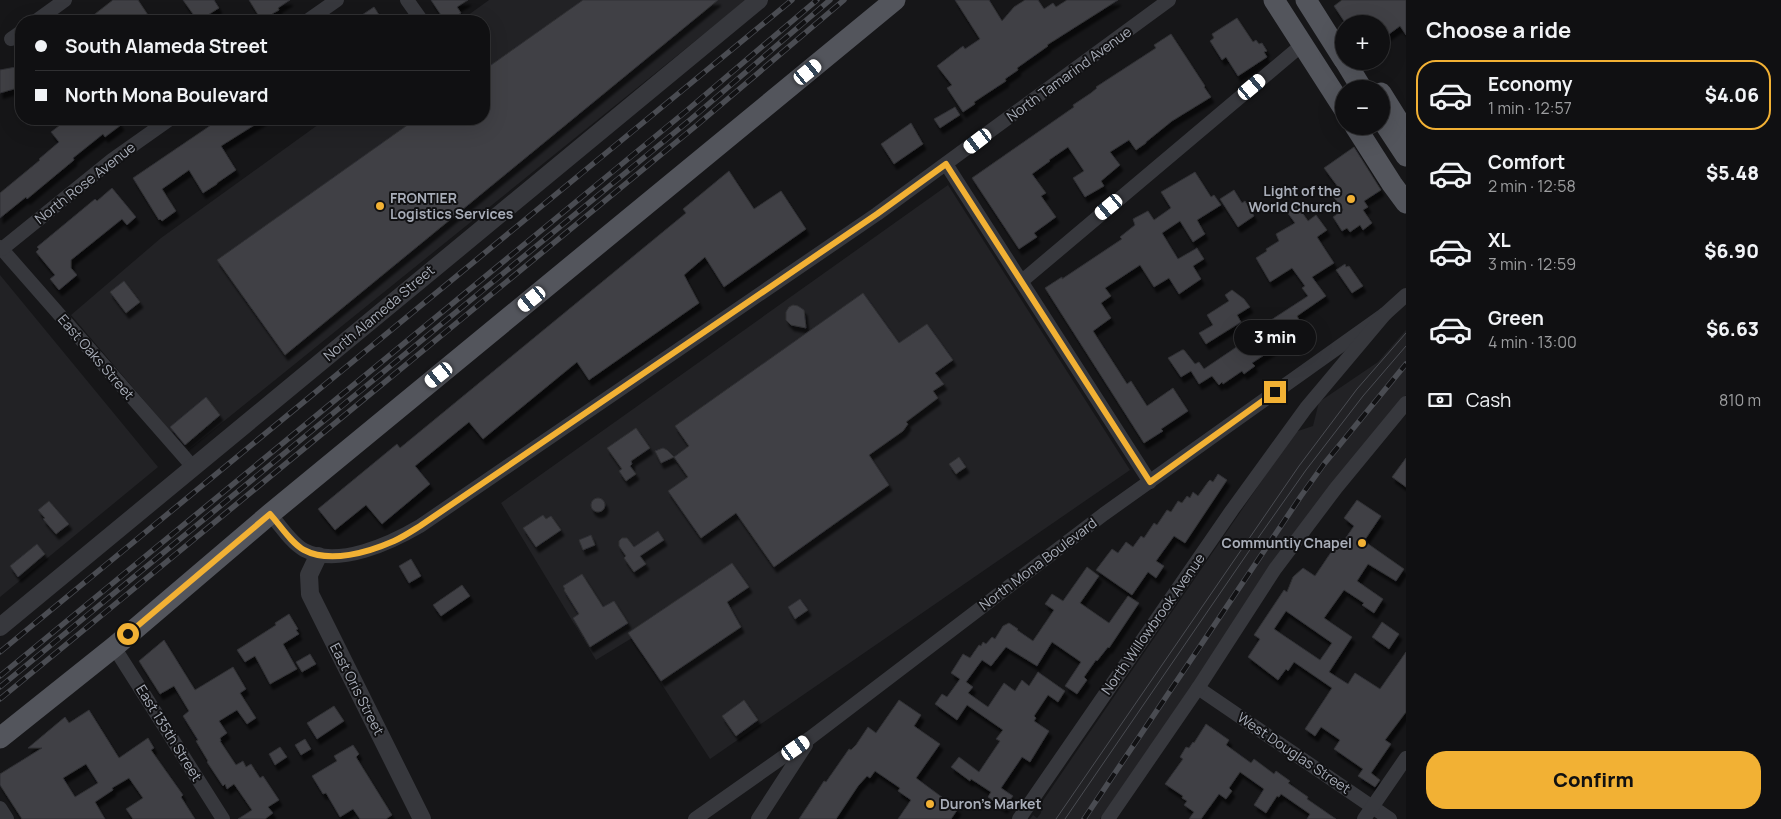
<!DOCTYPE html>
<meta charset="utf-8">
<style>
:root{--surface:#101012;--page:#1e1e20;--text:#f1f3f6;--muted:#9c9d9f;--line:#303032;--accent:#f2b134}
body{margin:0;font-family:Manrope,sans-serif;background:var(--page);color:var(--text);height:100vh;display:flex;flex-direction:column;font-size:19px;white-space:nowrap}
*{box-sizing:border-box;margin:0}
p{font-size:16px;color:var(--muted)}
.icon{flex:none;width:28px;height:28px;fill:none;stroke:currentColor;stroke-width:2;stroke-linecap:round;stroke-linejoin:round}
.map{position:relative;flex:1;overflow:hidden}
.sheet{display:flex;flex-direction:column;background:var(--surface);width:375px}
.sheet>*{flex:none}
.hud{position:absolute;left:15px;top:15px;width:475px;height:110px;border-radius:20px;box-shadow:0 5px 20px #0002,0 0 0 1px var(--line);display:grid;align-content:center;height:110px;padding:0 20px;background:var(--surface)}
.buttons{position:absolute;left:1335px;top:15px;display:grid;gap:10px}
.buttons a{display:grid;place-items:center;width:55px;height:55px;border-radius:50%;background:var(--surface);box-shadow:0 5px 20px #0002,0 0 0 1px var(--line);font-size:25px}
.end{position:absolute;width:22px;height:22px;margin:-11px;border:6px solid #f2b134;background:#111;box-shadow:0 0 0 2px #111}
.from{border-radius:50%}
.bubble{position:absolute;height:35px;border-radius:18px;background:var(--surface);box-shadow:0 5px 20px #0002,0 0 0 1px var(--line);font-size:16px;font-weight:800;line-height:35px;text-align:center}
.car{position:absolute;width:15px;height:30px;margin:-15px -8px;border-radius:6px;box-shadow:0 0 4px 1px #0007;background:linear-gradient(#fff 24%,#345 0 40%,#fff 0 76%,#345 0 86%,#fff 0)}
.hud b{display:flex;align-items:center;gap:18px;height:48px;font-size:19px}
.hud b+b{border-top:1px solid var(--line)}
.hud i{width:12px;height:12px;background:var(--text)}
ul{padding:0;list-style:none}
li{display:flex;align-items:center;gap:15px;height:70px;margin:0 10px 8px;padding:0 10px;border:2px solid transparent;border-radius:20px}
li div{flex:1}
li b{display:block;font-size:19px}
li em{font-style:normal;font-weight:800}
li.active{border-color:var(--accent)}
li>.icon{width:45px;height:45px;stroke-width:1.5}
h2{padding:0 20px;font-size:22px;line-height:60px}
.pay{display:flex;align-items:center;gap:12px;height:55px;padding:0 20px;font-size:19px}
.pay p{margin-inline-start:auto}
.cta{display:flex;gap:10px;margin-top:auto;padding:10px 20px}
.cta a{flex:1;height:58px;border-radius:20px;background:var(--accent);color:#111;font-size:20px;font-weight:800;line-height:58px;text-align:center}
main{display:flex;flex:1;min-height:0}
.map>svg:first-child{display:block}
.built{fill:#222225}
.building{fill:#404145;stroke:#303034;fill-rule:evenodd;filter:url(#shadow)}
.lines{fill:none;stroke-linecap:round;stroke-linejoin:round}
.minor{stroke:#37383d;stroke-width:14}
.tertiary{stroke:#37383d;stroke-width:18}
.primary{stroke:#53555c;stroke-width:21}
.tram{stroke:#4a4c52;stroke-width:1}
.rail-casing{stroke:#4a4c52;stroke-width:5.5}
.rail{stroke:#111113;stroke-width:4;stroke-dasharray:11;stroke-linecap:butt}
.route{stroke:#f2b134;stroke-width:6}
.poi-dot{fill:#f2b134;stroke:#111113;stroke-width:2}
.labels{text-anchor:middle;stroke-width:4;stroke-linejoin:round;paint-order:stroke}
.street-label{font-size:14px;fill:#a8adb8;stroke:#111113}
.poi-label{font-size:14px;font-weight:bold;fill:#a8adb8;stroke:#111113;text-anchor:end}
</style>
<main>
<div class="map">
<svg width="1406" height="819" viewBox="0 0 1406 819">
<defs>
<filter id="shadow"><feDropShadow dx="3" dy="5.5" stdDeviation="1" flood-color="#0009"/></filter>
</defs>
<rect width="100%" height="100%" fill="#161618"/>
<g class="built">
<polygon points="489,0 746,0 187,451 71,315 161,238 326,119 484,119 484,21 460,21"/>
<polygon points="948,185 1130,470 710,759 632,638 596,660 501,503"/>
<polygon points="0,275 158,467 0,597"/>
<polygon points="1406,330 1406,395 1328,488 1100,819 1030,819 1033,815 1037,818 1041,813 1042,802 1295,432 1313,426 1319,402 1378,362"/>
</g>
<g class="building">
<polygon points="113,0 138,0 152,21 86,21"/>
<polygon points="183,0 214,0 219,8 198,21"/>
<polygon points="249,0 290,0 278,8 279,10 272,14 273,16 265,21 262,21"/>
<polygon points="431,0 468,0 457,7 461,13 448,21 445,21"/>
<polygon points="583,0 718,0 285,355 217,260 416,119 484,119 484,70"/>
<polygon points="955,0 989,0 1002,21 1014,7 1025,0 1038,0 1044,9 1053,3 1056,7 1067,0 1118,0 1047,45 1048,46 1017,68 1018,70 1005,79 1006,81 974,102 975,104 963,112 947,88 952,85 937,66 963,46 965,49 980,39"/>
<polygon points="1342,0 1406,0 1406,35 1400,26 1381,40 1381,24 1346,24 1334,6"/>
<polygon points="374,7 383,21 366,21 362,15"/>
<polygon points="1237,18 1253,42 1256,40 1259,44 1262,43 1267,51 1264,52 1267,57 1238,76 1226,57 1222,60 1210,41 1214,38 1212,34"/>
<polygon points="1171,34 1205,86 1204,87 1211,97 1172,121 1146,142 1146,143 1136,150 1129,140 1110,152 1120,165 1101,181 1104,186 1085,197 1073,178 1084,171 1068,147 1049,160 1050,161 1032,174 1046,193 1041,196 1056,217 1034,233 1037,237 1019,249 972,178 1074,107 1073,105 1091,93 1097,88 1096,87 1156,48 1154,45"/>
<polygon points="21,66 21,87 0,93 0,70"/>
<polygon points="955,107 960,115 940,128 934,119"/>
<polygon points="68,119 71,119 74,123 80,119 117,119 121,125 105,137 103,134 73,158 74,160 27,199 26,197 0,218 0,193 40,160 39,159 59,142 51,132"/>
<polygon points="220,119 264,119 221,146 236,170 217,183 217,184 203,193 189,170 162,189 176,211 162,221 160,219 159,220 133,178"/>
<polygon points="911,123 923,144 894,164 881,144"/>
<polygon points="1354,147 1381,190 1364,201 1368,207 1363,210 1372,223 1363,230 1360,225 1350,232 1347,228 1342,231 1333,217 1343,210 1333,196 1341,191 1324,168"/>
<polygon points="729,171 754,209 781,191 806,229 724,287 705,257 684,275 699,303 589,380 577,362 483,439 469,422 415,466 430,484 382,524 366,505 335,530 318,509 397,444 400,448 686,213 683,209"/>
<polygon points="1195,172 1211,197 1214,195 1221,205 1197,220 1205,234 1193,242 1180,221 1162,233 1178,259 1197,248 1204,259 1193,266 1201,279 1179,294 1169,278 1154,287 1140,265 1105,288 1111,296 1101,303 1111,318 1093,331 1127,384 1131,381 1147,406 1173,388 1188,411 1161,429 1163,431 1144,443 1045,288 1062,277 1062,279 1122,239 1120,237 1135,225 1133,219 1148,211 1154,220 1171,208 1161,192"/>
<polygon points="112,188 136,217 127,225 122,219 71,260 71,268 77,275 59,290 50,279 55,275 36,252 39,249 37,247 95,199 97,201"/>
<polygon points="1234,190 1242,203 1245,201 1254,216 1238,227 1220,199"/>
<polygon points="1297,205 1308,221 1316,215 1327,230 1317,237 1334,263 1312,277 1326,296 1297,316 1302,326 1282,339 1284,342 1252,363 1255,366 1244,374 1242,371 1223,384 1222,382 1219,385 1212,376 1199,384 1191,371 1181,377 1168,358 1182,350 1184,350 1195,364 1199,362 1204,369 1269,325 1268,322 1308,296 1302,288 1305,286 1292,268 1270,282 1256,258 1267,251 1266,249 1279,241 1276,234 1295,223 1287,212"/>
<polygon points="1345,264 1346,267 1349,266 1363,286 1352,293 1336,270"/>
<polygon points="124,281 140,302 126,313 110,292"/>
<polygon points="1232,290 1244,299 1250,307 1237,315 1241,322 1206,344 1199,333 1213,325 1207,315 1229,301 1225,295"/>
<polygon points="863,293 899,343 927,324 953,360 935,373 944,384 933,391 938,398 906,422 908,424 903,431 869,455 889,485 774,567 736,513 701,538 668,491 688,477 674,457 689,446 675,426"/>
<polygon points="793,305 798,306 804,310 806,328 791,325 786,320 786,312 789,307"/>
<polygon points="206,397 220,415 185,445 170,427"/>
<polygon points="636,428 650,448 631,461 632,464 630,466 636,474 626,481 619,471 622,469 607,448"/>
<polygon points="663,448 667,450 674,457 661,463 655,451"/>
<polygon points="959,457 966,467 956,474 949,464"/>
<polygon points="1406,458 1406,487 1392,477"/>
<polygon points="1218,474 1227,480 1185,543 1174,536 1156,561 1164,566 1156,578 1148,572 1132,595 1096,570 1112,549 1118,553 1126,542 1133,547 1141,536 1144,538 1154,523 1157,525 1167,510 1171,512 1178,501 1182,503 1187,496 1190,498 1193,492 1198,496 1208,482 1210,480 1213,482"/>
<circle cx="598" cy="505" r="7"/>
<path d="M 1357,500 L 1381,516 L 1364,541 L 1404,569 L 1396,581 L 1368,564 L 1357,581 L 1383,599 L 1374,613 L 1362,605 L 1364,603 L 1344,590 L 1324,618 L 1352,637 L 1329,672 L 1348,684 L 1355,673 L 1380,689 L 1406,652 L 1406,712 L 1385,740 L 1391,744 L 1371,773 L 1380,780 L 1375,787 L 1358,776 L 1363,769 L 1334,749 L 1340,740 L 1321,727 L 1315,736 L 1305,729 L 1332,688 L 1294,662 L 1288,671 L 1286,669 L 1278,680 L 1248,657 L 1260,639 L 1254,635 L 1284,590 L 1287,592 L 1293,577 L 1303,568 L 1315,576 L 1340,539 L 1343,542 L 1354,526 L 1344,518 ZM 1286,611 L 1332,643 L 1320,660 L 1274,629 Z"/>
<polygon points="49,501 69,524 56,534 43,519 45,518 38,510"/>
<polygon points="543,515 546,519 551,516 561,530 536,547 523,528"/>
<polygon points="658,531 664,540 640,556 646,564 634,572 624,558 626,556 619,546 619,541 622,538 627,538 634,547"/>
<polygon points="591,535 595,545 583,550 579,540"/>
<polygon points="37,544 45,554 18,577 10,566"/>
<polygon points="411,559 421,576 409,583 399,566"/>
<polygon points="732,563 749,587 727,602 741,627 661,681 628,633"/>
<polygon points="1087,567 1099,576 1080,603 1109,623 1128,596 1139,603 1109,648 1108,647 1097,661 1096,660 1084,677 1087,680 1077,694 1065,686 1081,662 1052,642 1037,666 1006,647 991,666 982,660 966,682 973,687 968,693 988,707 1004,683 1015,691 1022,680 1029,686 1038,672 1065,691 1058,702 1048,695 1034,716 1036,718 1034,721 1049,731 1030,762 1022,757 1001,788 1013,796 1004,808 988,797 991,792 971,779 970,781 951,767 959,757 979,772 1000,741 996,739 1003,730 967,705 957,720 935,704 942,694 947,697 960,679 951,673 963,654 970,658 979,645 981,646 983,642 986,644 992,637 995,639 1003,626 1009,623 1018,629 1017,630 1033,641 1054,610 1045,604 1052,594 1063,601"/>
<polygon points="582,574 603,607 614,601 628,623 590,647 573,618 579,614 564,590 565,589 563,586"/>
<polygon points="462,585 470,596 441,616 433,605"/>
<polygon points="800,599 808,610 795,619 788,607"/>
<polygon points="289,614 298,629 296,630 299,634 283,644 297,669 270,684 255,656 245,662 237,650 276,625 275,623"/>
<polygon points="1382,622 1399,634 1389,649 1372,637"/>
<polygon points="164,640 195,690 233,667 246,689 240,693 256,718 247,724 237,710 219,721 227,733 220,738 221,741 220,741 236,765 243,761 246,767 251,764 260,778 263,776 279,800 268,807 273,813 265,819 238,819 252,810 234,784 227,789 225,784 223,786 207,762 208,761 196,741 198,740 183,716 189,711 174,686 160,694 139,661"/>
<polygon points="310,654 316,664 302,672 296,662"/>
<polygon points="744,700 758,720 736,736 722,716"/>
<polygon points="899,700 921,715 914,726 940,744 916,778 958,809 951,819 898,819 911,800 898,791 900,788 875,771 870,778 867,776 858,786 836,819 799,819 824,781 826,782 849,749 851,750 856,745 868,727 876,733"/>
<polygon points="334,706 344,721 317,739 307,723"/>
<path d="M 89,710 L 119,758 L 148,738 L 154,748 L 151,750 L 183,795 L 181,797 L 195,819 L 133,819 L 126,809 L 143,798 L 129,778 L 112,788 L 113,790 L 95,802 L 105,819 L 22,819 L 0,785 L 0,774 L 42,748 L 28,748 L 65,717 L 69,723 ZM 86,764 L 98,783 L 75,797 L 63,778 Z"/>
<polygon points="1206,724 1229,740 1226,745 1251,763 1254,759 1274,774 1276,771 1290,781 1288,783 1308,797 1307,799 1336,819 1307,819 1310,814 1281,794 1279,797 1277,796 1266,813 1254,805 1264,789 1240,772 1229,788 1232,791 1226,799 1219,794 1201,819 1189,819 1194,812 1184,805 1187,801 1182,798 1183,796 1165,784 1183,759 1180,757 1186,747 1189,748 1193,742 1194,743"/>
<polygon points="305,739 311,749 301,755 295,745"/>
<polygon points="353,745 359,754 356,757 392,815 386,819 360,819 353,809 340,817 326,793 323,794 312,776 337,761 334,756"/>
<polygon points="280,747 287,757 275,765 269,754"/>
</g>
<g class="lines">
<g class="minor">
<polyline points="407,0 422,21"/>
<polyline points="36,21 65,0"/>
<polyline points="307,21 337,0"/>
<polyline points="11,39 21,32"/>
<polyline points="946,164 1150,482"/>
<polyline points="0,247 193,467"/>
<polyline points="2,249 112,160 170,119"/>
<polyline points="1022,281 1303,44"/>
<path d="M 270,514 C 280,525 291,543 304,550 C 338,568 391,543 420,526 L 877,214 L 1169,0"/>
<polyline points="114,647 223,819"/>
<polyline points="1198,688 1390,819"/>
<polyline points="0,808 7,819"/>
<polyline points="695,819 810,738 1104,514 1385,314"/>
<polyline points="758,819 806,745"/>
<polyline points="1019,819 1232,510 1306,408 1385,314 1406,295"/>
<polyline points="1108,819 1198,688 1275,569 1336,488 1406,403"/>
<polyline points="1364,819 1406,758"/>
</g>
<g class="tertiary">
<polyline points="318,556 309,575 310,594 422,819"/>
<polyline points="0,627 759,0"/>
</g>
<g class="primary">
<polyline points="1274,0 1344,109"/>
<polyline points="1306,0 1344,60"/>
<polyline points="1345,61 1362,89"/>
<polyline points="1381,93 1406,133"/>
<polyline points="1383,121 1406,156"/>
<polyline points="1355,126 1392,184 1406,203"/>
<polyline points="0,738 114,647 270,514 895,0"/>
</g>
<g class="tram">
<polyline points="1056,819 1299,466 1357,389 1406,333"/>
<polyline points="1065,819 1258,538 1306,470 1363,396 1406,346"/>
</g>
<defs>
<g id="rail">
<polyline points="0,652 792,0"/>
<polyline points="0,676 685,112 817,0"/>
<polyline points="0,687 691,119 830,0"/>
<polyline points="0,699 697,125 844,0"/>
<polyline points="1084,819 1301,496 1324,464 1406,364"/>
</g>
</defs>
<use href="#rail" class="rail-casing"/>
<use href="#rail" class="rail"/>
</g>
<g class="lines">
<path class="route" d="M 128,634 L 270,514 C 280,525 291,543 304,550 C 330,564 369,552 394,541 C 403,537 412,531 420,526 L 877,214 L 946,164 L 1150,482 L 1275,392"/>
</g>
<g class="poi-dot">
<circle cx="1351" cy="199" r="5"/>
<circle cx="380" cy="206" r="5"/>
<circle cx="1362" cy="543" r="5"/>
<circle cx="930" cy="804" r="5"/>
</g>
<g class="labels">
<g class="street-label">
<text transform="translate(1069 74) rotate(-36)" y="5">North Tamarind Avenue</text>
<text transform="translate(85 183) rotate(-38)" y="5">North Rose Avenue</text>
<text transform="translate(379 313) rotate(-40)" y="5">North Alameda Street</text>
<text transform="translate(96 357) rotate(49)" y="5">East Oaks Street</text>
<text transform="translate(1038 564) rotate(-37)" y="5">North Mona Boulevard</text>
<text transform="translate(1153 624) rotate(-55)" y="5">North Willowbrook Avenue</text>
<text transform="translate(357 689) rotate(63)" y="5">East Oris Street</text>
<text transform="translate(169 733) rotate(58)" y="5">East 135th Street</text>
<text transform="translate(1294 753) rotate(34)" y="5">West Douglas Street</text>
</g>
<g class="poi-label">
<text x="1341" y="196">Light of the<tspan x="1341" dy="16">World Church</tspan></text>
<text x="390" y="203" text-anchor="start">FRONTIER<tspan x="390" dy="16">Logistics Services</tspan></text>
<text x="1352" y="548">Communtiy Chapel</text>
<text x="940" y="809" text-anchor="start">Duron's Market</text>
</g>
</g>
</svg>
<div class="buttons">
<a>+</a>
<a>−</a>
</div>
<i class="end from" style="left:128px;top:634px"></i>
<i class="end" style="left:1275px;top:392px"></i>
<div class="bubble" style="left:1234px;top:320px;width:82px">3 min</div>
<i class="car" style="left:808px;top:72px;rotate:51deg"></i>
<i class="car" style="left:1252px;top:87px;rotate:50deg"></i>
<i class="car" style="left:978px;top:141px;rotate:233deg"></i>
<i class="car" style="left:1109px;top:207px;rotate:230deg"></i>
<i class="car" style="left:532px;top:299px;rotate:231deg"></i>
<i class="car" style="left:439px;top:375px;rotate:231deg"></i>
<i class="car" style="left:796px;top:748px;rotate:55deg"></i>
<div class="hud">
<b><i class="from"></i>South Alameda Street</b>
<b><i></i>North Mona Boulevard</b>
</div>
</div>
<section class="sheet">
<h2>Choose a ride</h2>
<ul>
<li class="active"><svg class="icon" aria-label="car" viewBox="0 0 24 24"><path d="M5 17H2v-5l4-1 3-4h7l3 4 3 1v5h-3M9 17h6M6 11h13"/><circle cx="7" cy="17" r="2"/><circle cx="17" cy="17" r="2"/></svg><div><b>Economy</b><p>1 min · 12:57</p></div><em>$4.06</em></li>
<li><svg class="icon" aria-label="car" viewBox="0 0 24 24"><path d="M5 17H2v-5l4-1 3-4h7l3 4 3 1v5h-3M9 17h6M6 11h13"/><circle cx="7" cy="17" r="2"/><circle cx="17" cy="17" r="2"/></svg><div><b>Comfort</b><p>2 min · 12:58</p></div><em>$5.48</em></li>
<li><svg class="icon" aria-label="car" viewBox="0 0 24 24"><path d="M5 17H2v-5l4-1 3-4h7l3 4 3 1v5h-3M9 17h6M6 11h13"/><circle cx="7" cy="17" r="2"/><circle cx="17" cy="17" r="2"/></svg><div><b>XL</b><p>3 min · 12:59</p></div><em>$6.90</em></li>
<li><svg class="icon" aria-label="car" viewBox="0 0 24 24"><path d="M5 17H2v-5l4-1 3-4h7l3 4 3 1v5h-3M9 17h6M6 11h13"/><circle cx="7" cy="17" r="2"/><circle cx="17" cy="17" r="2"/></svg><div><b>Green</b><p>4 min · 13:00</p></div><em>$6.63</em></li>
</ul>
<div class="pay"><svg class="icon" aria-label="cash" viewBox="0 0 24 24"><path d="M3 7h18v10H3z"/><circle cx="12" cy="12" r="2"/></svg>Cash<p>810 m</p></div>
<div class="cta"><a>Confirm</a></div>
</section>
</main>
